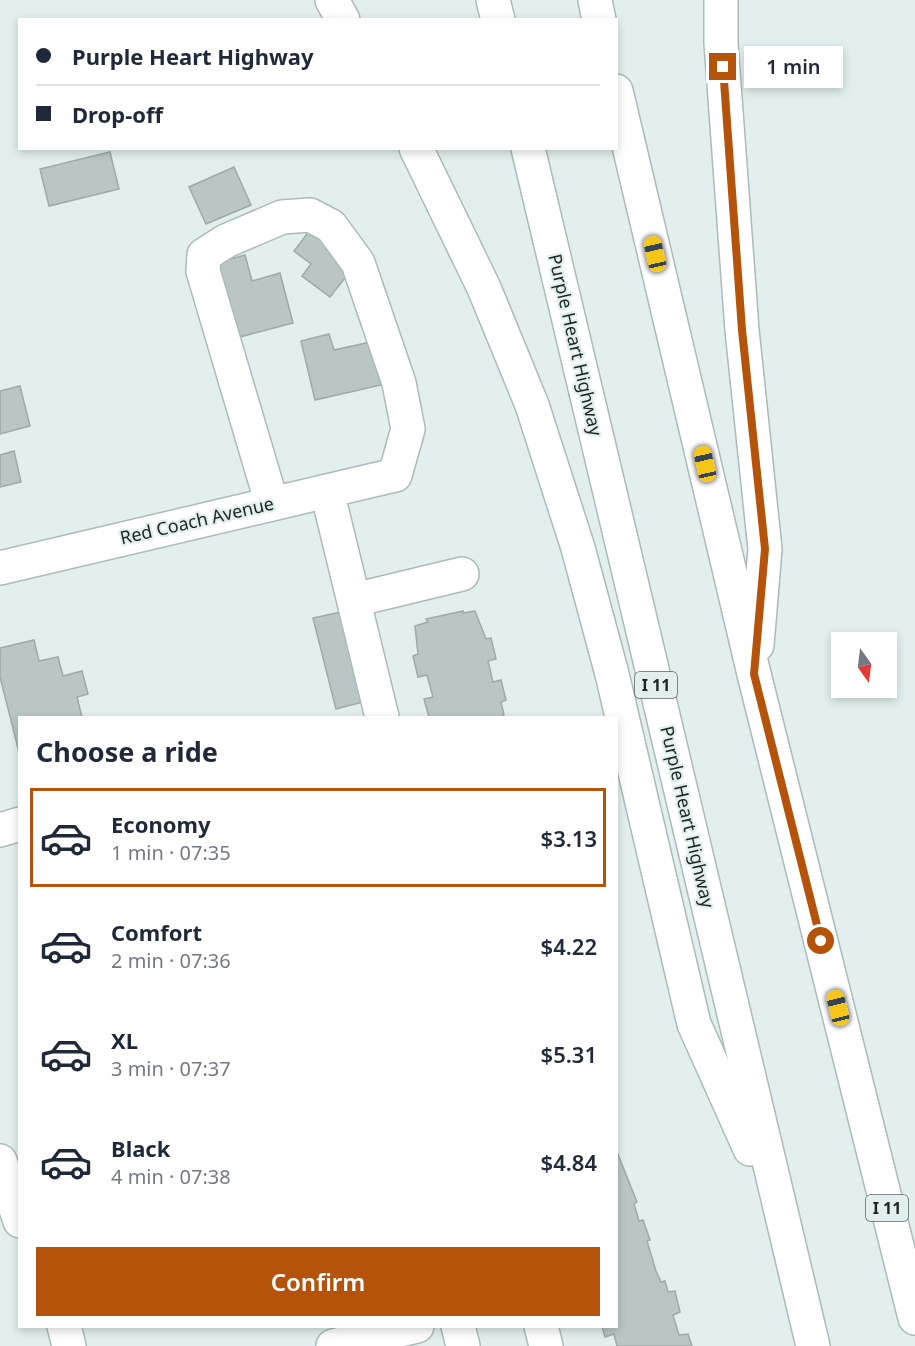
<!DOCTYPE html>
<meta charset="utf-8">
<style>
:root{--surface:#fff;--page:#f6f6f7;--text:#1f2937;--muted:#747a83;--line:#e0e1e3;--accent:#b45309}
body{margin:0;font-family:"Noto Sans",sans-serif;background:var(--page);color:var(--text);height:100vh;display:flex;flex-direction:column;font-size:22px;white-space:nowrap}
*{box-sizing:border-box;margin:0}
p{font-size:20px;color:var(--muted)}
.icon{flex:none;width:33px;height:33px;fill:none;stroke:currentColor;stroke-width:2;stroke-linecap:round;stroke-linejoin:round}
.map{position:relative;flex:1;overflow:hidden}
.details{position:absolute;left:18px;top:716px;width:600px;height:612px;display:flex;flex-direction:column;background:var(--surface);border-radius:0px;box-shadow:0 3px 9px #0003}
.details>*{flex:none}
.banner{position:absolute;left:18px;top:18px;width:600px;height:132px;border-radius:0px;box-shadow:0 3px 9px #0003;display:grid;align-content:center;height:132px;padding:0 18px;background:var(--surface)}
.needle{width:39px;rotate:166deg}
.buttons{position:absolute;left:831px;top:632px;display:grid;gap:12px}
.buttons a{display:grid;place-items:center;width:66px;height:66px;border-radius:0px;background:var(--surface);box-shadow:0 3px 9px #0003;font-size:30px}
.end{position:absolute;width:27px;height:27px;margin:-14px;border:8px solid #b45309;background:#fff;box-shadow:0 0 0 3px #fff}
.from{border-radius:50%}
.bubble{position:absolute;height:42px;border-radius:0px;background:var(--surface);box-shadow:0 3px 9px #0003;font-size:20px;font-weight:600;line-height:42px;text-align:center}
.car{position:absolute;width:18px;height:36px;margin:-18px -9px;border-radius:8px;box-shadow:0 0 4px 2px #0007;background:linear-gradient(#f5c518 24%,#345 0 40%,#f5c518 0 76%,#345 0 86%,#f5c518 0)}
.banner b{display:flex;align-items:center;gap:21px;height:57px;font-size:22px}
.banner b+b{border-top:2px solid var(--line)}
.banner i{width:15px;height:15px;background:var(--text)}
ul{padding:0;list-style:none}
li{display:flex;align-items:center;gap:18px;height:99px;margin:0 12px 9px;padding:0 6px;border:3px solid transparent;border-radius:0px}
li div{flex:1}
li b{display:block;font-size:22px}
li em{font-style:normal;font-weight:600}
li.selected{border-color:var(--accent)}
li>.icon{width:54px;height:54px;stroke-width:1.5}
h2{padding:0 18px;font-size:27px;line-height:72px}
.cta{display:flex;gap:12px;margin-top:auto;padding:12px 18px}
.cta a{flex:1;height:69px;border-radius:0px;background:var(--accent);color:#fff;font-size:24px;font-weight:600;line-height:69px;text-align:center}
.map>svg:first-child{display:block}
.building{fill:#b8c7c5;stroke:#9caaa9;stroke-width:1.5}
.lines{fill:none;stroke-linecap:round;stroke-linejoin:round}
.minor-casing{stroke:#acbab9;stroke-width:36}
.highway-casing{stroke:#acbab9;stroke-width:36}
.minor{stroke:#fff;stroke-width:33}
.highway{stroke:#fff;stroke-width:33}
.route{stroke:#b45309;stroke-width:8}
.labels{text-anchor:middle;stroke-width:4.5;stroke-linejoin:round;paint-order:stroke}
.shield{fill:#e1f0ee;stroke:#596261;stroke-width:1.5}
.shield-label{font-size:16px;font-weight:bold;fill:#1f2524}
.street-label{font-size:18px;fill:#1f2524;stroke:#e1f0ee}
</style>
<div class="map">
<svg width="915" height="1346" viewBox="0 0 915 1346">
<rect width="100%" height="100%" fill="#e1f0ee"/>
<g class="building">
<polygon points="110,152 119,189 49,206 40,169"/>
<polygon points="234,167 251,205 206,224 189,187"/>
<polygon points="310,230 356,264 330,297 302,276 311,264 294,251"/>
<polygon points="245,255 252,281 280,273 293,323 232,339 212,264"/>
<polygon points="329,334 334,350 371,342 381,385 315,400 301,341"/>
<polygon points="20,386 30,426 0,434 0,391"/>
<polygon points="14,451 21,482 0,487 0,455"/>
<polygon points="463,611 463,613 475,611 486,639 491,638 496,659 488,661 493,682 501,680 506,700 501,702 504,715 501,717 429,717 424,699 433,697 427,675 418,677 413,656 418,654 415,626 428,622 426,619"/>
<polygon points="341,612 363,702 336,709 313,618"/>
<polygon points="34,640 39,661 58,657 63,676 82,671 88,694 77,697 82,717 20,717 20,756 0,677 0,648"/>
<polygon points="617,1152 637,1202 634,1204 639,1221 643,1220 650,1240 647,1241 656,1271 661,1282 665,1281 668,1292 675,1291 680,1312 673,1315 679,1335 688,1334 692,1346 617,1346 614,1334 605,1337 602,1326 616,1326"/>
</g>
<g class="lines">
<defs>
<g id="minor">
<polyline points="327,491 382,717"/>
<polyline points="0,568 395,475 408,429 399,383 358,263 331,226 310,215 282,217 226,241 204,255 203,271 272,504"/>
<polyline points="354,600 462,574"/>
<polyline points="0,830 20,824"/>
<polyline points="0,1161 20,1221"/>
<polyline points="64,1326 69,1346"/>
<polyline points="458,1326 463,1346"/>
<polyline points="541,1326 546,1346"/>
<polyline points="333,1346 417,1326"/>
</g>
<g id="highway">
<polyline points="332,0 343,20"/>
<polyline points="493,0 498,20"/>
<polyline points="595,0 599,20"/>
<polyline points="721,0 721,43 742,330 765,549 757,645"/>
<polyline points="616,91 754,674 915,1318"/>
<polyline points="416,148 484,288 532,405 578,548 612,674 694,1024 750,1149"/>
<polyline points="528,148 813,1346"/>
</g>
</defs>
<use href="#minor" class="minor-casing"/>
<use href="#highway" class="highway-casing"/>
<use href="#minor" class="minor"/>
<use href="#highway" class="highway"/>
</g>
<g class="lines">
<polyline class="route" points="723,67 742,330 765,549 754,674 821,941"/>
</g>
<g class="labels">
<g class="shield">
<rect x="635" y="672" width="42" height="26" rx="4.5"/>
<rect x="866" y="1195" width="42" height="26" rx="4.5"/>
</g>
<g class="shield-label">
<text x="656" y="691">I 11</text>
<text x="887" y="1214">I 11</text>
</g>
<g class="street-label">
<text transform="translate(575 345) rotate(77)" y="6">Purple Heart Highway</text>
<text transform="translate(197 521) rotate(-13)" y="6">Red Coach Avenue</text>
<text transform="translate(687 817) rotate(77)" y="6">Purple Heart Highway</text>
</g>
</g>
</svg>
<div class="buttons">
<a><svg class="needle" viewBox="-14 -14 28 28"><path d="M0-13l5 13h-10z" fill="#e53935"/><path d="M0 13l5-13h-10z" fill="#747a83"/></svg></a>
</div>
<i class="end from" style="left:821px;top:941px"></i>
<i class="end" style="left:723px;top:67px"></i>
<div class="bubble" style="left:744px;top:46px;width:99px">1 min</div>
<i class="car" style="left:655px;top:254px;rotate:347deg"></i>
<i class="car" style="left:705px;top:464px;rotate:347deg"></i>
<i class="car" style="left:838px;top:1008px;rotate:346deg"></i>
<div class="banner">
<b><i class="from"></i>Purple Heart Highway</b>
<b><i></i>Drop-off</b>
</div>
<section class="details">
<h2>Choose a ride</h2>
<ul>
<li class="selected"><svg class="icon" aria-label="car" viewBox="0 0 24 24"><path d="M5 17H2v-5l4-1 3-4h7l3 4 3 1v5h-3M9 17h6M6 11h13"/><circle cx="7" cy="17" r="2"/><circle cx="17" cy="17" r="2"/></svg><div><b>Economy</b><p>1 min · 07:35</p></div><em>$3.13</em></li>
<li><svg class="icon" aria-label="car" viewBox="0 0 24 24"><path d="M5 17H2v-5l4-1 3-4h7l3 4 3 1v5h-3M9 17h6M6 11h13"/><circle cx="7" cy="17" r="2"/><circle cx="17" cy="17" r="2"/></svg><div><b>Comfort</b><p>2 min · 07:36</p></div><em>$4.22</em></li>
<li><svg class="icon" aria-label="car" viewBox="0 0 24 24"><path d="M5 17H2v-5l4-1 3-4h7l3 4 3 1v5h-3M9 17h6M6 11h13"/><circle cx="7" cy="17" r="2"/><circle cx="17" cy="17" r="2"/></svg><div><b>XL</b><p>3 min · 07:37</p></div><em>$5.31</em></li>
<li><svg class="icon" aria-label="car" viewBox="0 0 24 24"><path d="M5 17H2v-5l4-1 3-4h7l3 4 3 1v5h-3M9 17h6M6 11h13"/><circle cx="7" cy="17" r="2"/><circle cx="17" cy="17" r="2"/></svg><div><b>Black</b><p>4 min · 07:38</p></div><em>$4.84</em></li>
</ul>
<div class="cta"><a>Confirm</a></div>
</section>
</div>
